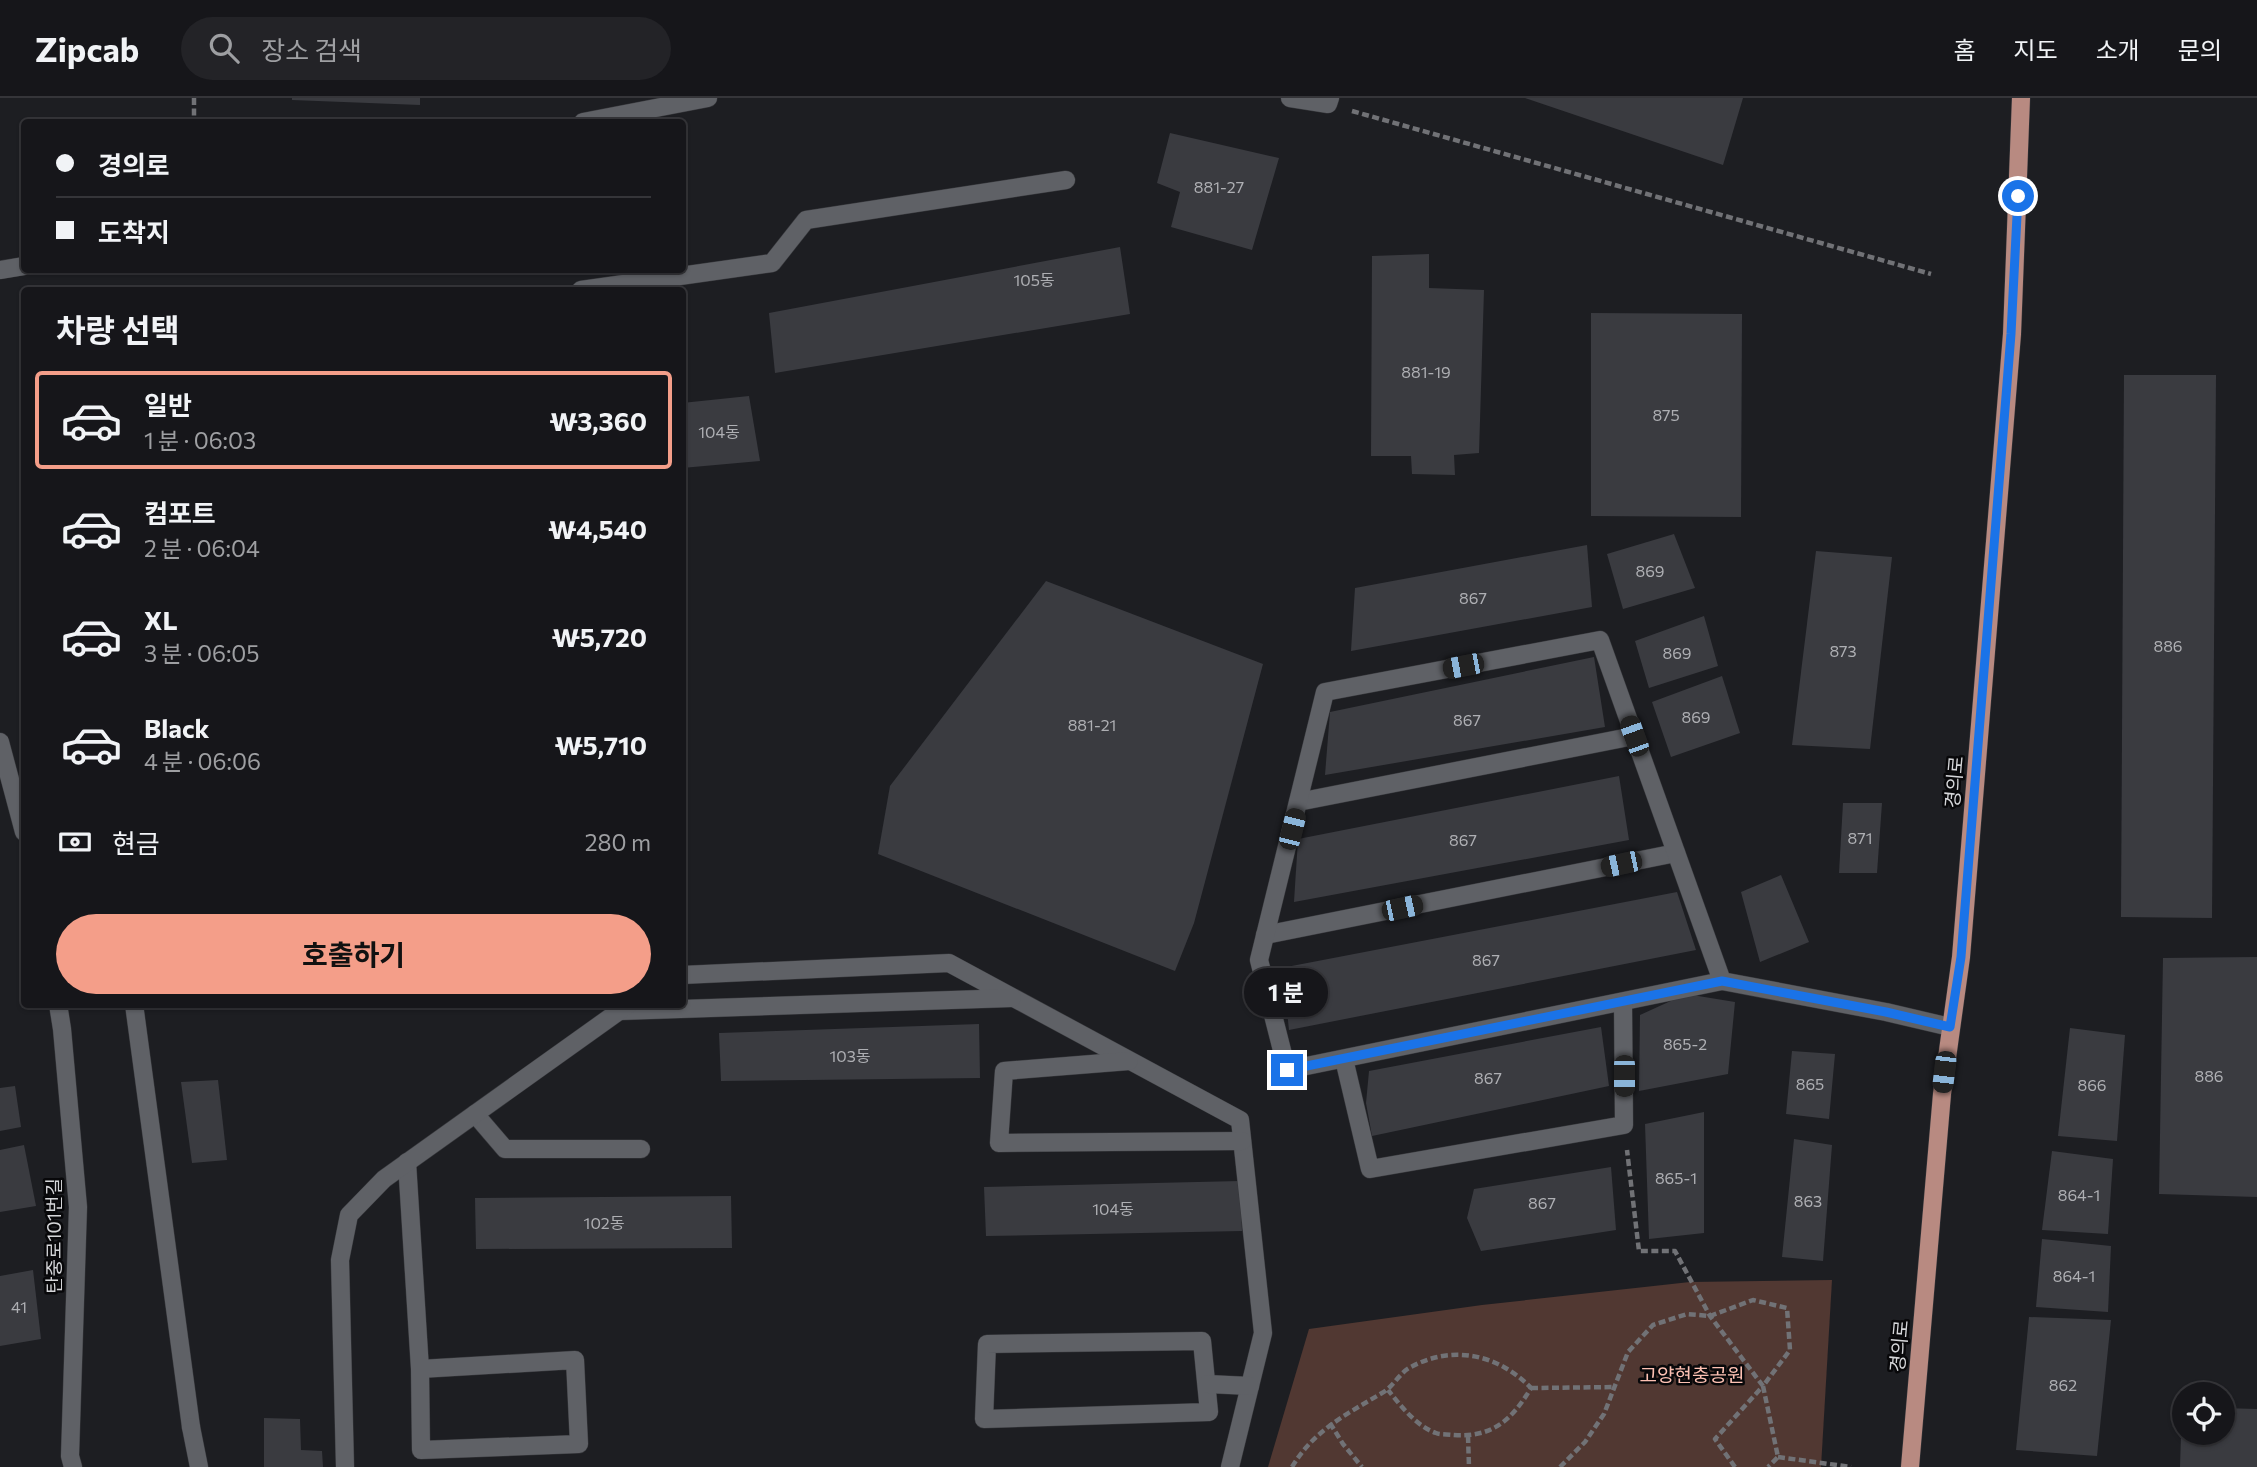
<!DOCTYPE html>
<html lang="ko">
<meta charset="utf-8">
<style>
:root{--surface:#16161a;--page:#232327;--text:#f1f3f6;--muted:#9e9fa2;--line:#353539;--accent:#f49e89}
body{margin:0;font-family:Commissioner,"Noto Sans KR",sans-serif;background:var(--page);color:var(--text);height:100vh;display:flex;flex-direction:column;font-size:26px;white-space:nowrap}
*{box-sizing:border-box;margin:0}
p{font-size:23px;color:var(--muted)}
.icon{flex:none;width:38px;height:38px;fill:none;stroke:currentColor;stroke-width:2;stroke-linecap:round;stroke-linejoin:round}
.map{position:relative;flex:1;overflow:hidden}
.panel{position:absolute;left:21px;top:189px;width:665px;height:721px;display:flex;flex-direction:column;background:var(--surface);border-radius:7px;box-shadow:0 2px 5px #0004,0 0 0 2px var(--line)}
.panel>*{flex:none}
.banner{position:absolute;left:21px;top:21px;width:665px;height:154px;border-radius:7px;box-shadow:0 2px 5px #0004,0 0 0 2px var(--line);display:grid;align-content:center;height:154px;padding:0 35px;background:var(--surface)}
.fabs{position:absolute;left:2172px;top:1284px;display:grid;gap:14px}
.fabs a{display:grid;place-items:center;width:63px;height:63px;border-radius:50%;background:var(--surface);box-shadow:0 2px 5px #0004,0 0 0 2px var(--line);font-size:35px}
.end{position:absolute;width:32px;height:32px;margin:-16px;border:9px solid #1a73e8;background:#fff;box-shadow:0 0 0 4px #fff}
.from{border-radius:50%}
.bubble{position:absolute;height:49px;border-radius:24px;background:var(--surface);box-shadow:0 2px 5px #0004,0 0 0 2px var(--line);font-size:23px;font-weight:700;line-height:49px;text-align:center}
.car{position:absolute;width:21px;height:42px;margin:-21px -10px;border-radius:9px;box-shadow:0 0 5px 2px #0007;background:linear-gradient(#222 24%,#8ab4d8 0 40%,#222 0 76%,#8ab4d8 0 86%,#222 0)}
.banner b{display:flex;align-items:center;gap:24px;height:66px;font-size:26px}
.banner b+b{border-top:2px solid var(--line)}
.banner i{width:18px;height:18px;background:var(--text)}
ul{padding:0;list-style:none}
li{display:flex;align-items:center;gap:21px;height:98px;margin:0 14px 10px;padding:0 21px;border:4px solid transparent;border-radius:7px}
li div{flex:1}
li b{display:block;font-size:26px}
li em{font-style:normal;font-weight:700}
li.selected{border-color:var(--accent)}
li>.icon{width:63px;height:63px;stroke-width:1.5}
h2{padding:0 35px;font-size:32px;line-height:84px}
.pay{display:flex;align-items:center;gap:18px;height:77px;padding:0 35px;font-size:26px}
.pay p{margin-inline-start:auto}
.action{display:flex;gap:14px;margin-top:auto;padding:14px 35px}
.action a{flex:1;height:80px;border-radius:42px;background:var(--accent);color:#111;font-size:28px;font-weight:700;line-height:80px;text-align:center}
header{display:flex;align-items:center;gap:42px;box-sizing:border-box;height:98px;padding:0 35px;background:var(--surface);border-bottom:2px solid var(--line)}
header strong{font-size:33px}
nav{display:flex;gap:38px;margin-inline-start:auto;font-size:24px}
.search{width:490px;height:63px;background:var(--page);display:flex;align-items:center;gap:18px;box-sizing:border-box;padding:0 24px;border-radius:38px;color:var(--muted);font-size:26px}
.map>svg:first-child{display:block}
.green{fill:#513832}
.building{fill:#3a3b40}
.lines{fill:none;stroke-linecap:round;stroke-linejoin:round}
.service-casing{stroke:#38393d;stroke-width:19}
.minor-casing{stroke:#38393d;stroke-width:19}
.tertiary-casing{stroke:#38393d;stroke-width:19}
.primary-casing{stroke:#38393d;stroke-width:19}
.path{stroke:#717276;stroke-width:4.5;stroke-dasharray:7 3.5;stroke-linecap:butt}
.service{stroke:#5f6166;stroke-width:18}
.minor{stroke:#5f6166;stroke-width:18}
.tertiary{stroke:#5f6166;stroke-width:18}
.primary{stroke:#b88a81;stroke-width:18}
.route{stroke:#1a73e8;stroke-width:9}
.labels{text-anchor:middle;stroke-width:5;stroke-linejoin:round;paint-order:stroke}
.number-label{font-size:16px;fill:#aeafb3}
.street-label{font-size:19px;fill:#d5d6d9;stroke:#08080a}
.park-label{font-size:19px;fill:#fdc1b3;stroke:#08080a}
</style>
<header>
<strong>Zipcab</strong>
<div class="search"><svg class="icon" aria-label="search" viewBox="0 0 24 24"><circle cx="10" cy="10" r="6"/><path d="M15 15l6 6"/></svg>장소 검색</div>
<nav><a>홈</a><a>지도</a><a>소개</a><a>문의</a></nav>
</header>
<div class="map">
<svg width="2257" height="1369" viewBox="0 0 2257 1369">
<rect width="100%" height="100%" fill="#1d1e22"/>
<polygon class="green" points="1832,1182 1821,1369 1268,1369 1309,1231 1482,1207 1690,1184"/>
<g class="building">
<polygon points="292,0 420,0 420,7 292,2"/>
<polygon points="1525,0 1743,0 1723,67"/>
<polygon points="1170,35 1279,60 1252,152 1171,129 1180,94 1157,85"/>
<polygon points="1120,149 1130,216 775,275 769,215"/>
<polygon points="1429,156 1429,190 1484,192 1479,355 1454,357 1455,377 1412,376 1411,358 1371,358 1372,158"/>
<polygon points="1591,215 1742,216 1741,419 1591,418"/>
<polygon points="2124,277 2216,277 2212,820 2121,819"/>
<polygon points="749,298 760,363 682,370 682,305"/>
<polygon points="1674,436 1695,490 1623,511 1607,456"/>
<polygon points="1587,447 1592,509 1351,553 1355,490"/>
<polygon points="1816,453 1892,459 1870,651 1792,647"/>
<polygon points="1046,483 1263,566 1194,825 1175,873 878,756 890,688"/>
<polygon points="1704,518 1718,568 1649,590 1635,543"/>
<polygon points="1594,559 1605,629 1325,677 1330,614"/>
<polygon points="1722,578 1740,635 1671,659 1652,604"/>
<polygon points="1619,678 1629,742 1294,804 1298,741"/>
<polygon points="1843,705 1882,705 1877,775 1839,775"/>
<polygon points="1781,777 1809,844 1760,864 1741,794"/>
<polygon points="1677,794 1696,852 1289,932 1286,903 1276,871"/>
<polygon points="2257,859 2257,1099 2159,1096 2163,860"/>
<polygon points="1686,896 1735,904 1728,976 1639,993 1640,917"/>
<polygon points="979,926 980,980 721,983 719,935"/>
<polygon points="1601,929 1609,988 1372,1038 1366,1005 1369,973"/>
<polygon points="2070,930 2125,937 2117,1043 2058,1038"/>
<polygon points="1792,953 1835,956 1829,1021 1786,1016"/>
<polygon points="218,982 227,1062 192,1065 181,984"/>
<polygon points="15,988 21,1029 0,1033 0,990"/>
<polygon points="1704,1014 1704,1135 1649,1141 1645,1026"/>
<polygon points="1794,1041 1832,1047 1823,1163 1782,1159"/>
<polygon points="24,1047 36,1108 0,1114 0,1052"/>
<polygon points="2052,1053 2113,1061 2108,1136 2042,1132"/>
<polygon points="1611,1069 1616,1132 1481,1153 1467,1120 1474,1091"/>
<polygon points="1240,1083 1242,1133 986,1138 984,1089"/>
<polygon points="731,1098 732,1150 476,1151 475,1100"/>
<polygon points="2042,1141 2111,1148 2108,1214 2036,1209"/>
<polygon points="33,1172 41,1241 0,1248 0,1178"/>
<polygon points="2029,1219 2111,1222 2097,1358 2016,1352"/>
<polygon points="2182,1305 2184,1305 2184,1335 2222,1335 2222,1310 2257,1311 2257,1369 2180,1369"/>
<polygon points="264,1320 300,1321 301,1352 322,1353 323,1369 264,1369"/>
</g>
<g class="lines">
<defs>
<g id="service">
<polyline points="581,192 772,165 806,122 1066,82"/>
<polyline points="1298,704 1634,638"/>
<polyline points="1265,837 1676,755"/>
<polyline points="682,877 949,865 1240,1022 1263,1235 1230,1369"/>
<polyline points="1722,883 1287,972 1259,862 1325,594 1600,542 1722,883 1886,914 1950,929"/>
<polyline points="134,906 191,1329"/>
<polyline points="620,913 1012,900"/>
<polyline points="1344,961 1370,1071 1624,1027 1623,904"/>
<polyline points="1129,963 1004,973 999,1045 1242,1043"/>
<polyline points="475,1016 505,1051 641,1051"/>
<polyline points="407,1064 420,1271 421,1352 579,1346 575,1262 420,1271"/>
<polygon points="1202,1243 1209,1314 984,1321 987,1246"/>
<polyline points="1208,1286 1250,1288"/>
<polyline points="345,1369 340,1162 349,1117 384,1081 629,906"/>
</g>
<g id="minor">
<polyline points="1290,0 1328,6 1330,0"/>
<polyline points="0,644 24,734"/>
<polyline points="58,906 62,931 78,1109 70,1358 73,1369"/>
<polyline points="191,1329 199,1369"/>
</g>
<g id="tertiary">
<polyline points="583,24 708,0"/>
<polyline points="0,172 24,168"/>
</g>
<polyline id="primary" points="1910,1369 1942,996 1961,859 2012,236 2021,0"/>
</defs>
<use href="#service" class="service-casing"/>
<use href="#minor" class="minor-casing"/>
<use href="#tertiary" class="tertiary-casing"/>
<use href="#primary" class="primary-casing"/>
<g class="path">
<polyline points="194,0 194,24"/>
<polyline points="1352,13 1931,176"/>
<polyline points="1763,1288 1778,1359 1768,1369"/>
<polyline points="1531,1290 1616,1289"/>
<polyline points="1330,1325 1343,1346 1362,1369"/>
<polyline points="1468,1338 1469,1369"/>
<polyline points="1778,1359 1851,1369"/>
<path d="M 1292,1369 C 1314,1332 1347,1316 1382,1295 C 1393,1289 1399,1276 1409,1270 C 1452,1246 1498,1256 1531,1290 C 1512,1322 1492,1340 1453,1337 C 1448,1336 1441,1337 1436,1335 C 1416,1328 1401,1308 1388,1292"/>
<polyline points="1560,1369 1585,1344 1604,1316 1628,1254 1653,1227 1687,1216 1710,1218 1753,1202 1787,1210 1790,1252 1763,1288 1710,1218 1675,1153 1639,1153 1627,1052"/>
<polyline points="1735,1369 1715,1341 1763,1288"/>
</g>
<use href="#service" class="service"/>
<use href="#minor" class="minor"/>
<use href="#tertiary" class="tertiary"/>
<use href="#primary" class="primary"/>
</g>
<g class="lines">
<polyline class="route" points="1287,972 1722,883 1886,914 1950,929 1961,859 2011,236 2018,98"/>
</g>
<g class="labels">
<g class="number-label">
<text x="1219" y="95">881-27</text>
<text x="1034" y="188">105동</text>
<text x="1426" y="280">881-19</text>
<text x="1666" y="323">875</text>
<text x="719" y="340">104동</text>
<text x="1650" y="479">869</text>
<text x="1473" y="506">867</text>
<text x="2168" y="554">886</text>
<text x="1843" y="559">873</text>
<text x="1677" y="561">869</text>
<text x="1696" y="625">869</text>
<text x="1467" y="628">867</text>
<text x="1092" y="633">881-21</text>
<text x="1860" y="746">871</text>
<text x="1463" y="748">867</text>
<text x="1486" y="868">867</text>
<text x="1685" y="952">865-2</text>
<text x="850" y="964">103동</text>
<text x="2209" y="984">886</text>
<text x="1488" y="986">867</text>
<text x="1810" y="992">865</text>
<text x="2092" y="993">866</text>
<text x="1676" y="1086">865-1</text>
<text x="2079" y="1103">864-1</text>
<text x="1808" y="1109">863</text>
<text x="1542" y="1111">867</text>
<text x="1113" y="1117">104동</text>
<text x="604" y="1131">102동</text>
<text x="2074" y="1184">864-1</text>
<text x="19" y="1215">41</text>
<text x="2063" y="1293">862</text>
</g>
<g class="street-label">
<text transform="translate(1954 684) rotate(-85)" y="7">경의로</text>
<text transform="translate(54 1138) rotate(-90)" y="7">탄중로101번길</text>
<text transform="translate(1899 1248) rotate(-85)" y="7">경의로</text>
</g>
<g class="park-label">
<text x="1692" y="1284">고양현충공원</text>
</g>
</g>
</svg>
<div class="fabs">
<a><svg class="icon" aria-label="locate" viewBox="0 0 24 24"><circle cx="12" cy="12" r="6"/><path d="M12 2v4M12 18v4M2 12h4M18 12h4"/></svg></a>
</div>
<i class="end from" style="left:2018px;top:98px"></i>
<i class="end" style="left:1287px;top:972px"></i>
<div class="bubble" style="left:1244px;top:870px;width:84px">1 분</div>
<i class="car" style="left:1463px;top:568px;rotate:259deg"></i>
<i class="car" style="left:1634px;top:638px;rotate:340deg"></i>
<i class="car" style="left:1292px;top:731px;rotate:14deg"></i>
<i class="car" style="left:1621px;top:766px;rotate:258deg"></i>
<i class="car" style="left:1402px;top:810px;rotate:78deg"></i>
<i class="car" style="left:1944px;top:974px;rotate:187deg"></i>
<i class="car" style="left:1624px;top:978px;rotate:180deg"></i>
<div class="banner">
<b><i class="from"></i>경의로</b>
<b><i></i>도착지</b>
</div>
<section class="panel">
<h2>차량 선택</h2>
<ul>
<li class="selected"><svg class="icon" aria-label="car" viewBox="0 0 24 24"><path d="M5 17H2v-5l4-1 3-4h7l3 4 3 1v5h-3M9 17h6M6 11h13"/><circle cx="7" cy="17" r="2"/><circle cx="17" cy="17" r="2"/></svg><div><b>일반</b><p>1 분 · 06:03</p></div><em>₩3,360</em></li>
<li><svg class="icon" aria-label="car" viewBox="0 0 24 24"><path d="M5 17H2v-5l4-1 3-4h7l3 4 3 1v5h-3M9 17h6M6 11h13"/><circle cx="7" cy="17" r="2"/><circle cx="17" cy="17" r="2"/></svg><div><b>컴포트</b><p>2 분 · 06:04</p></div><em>₩4,540</em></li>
<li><svg class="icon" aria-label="car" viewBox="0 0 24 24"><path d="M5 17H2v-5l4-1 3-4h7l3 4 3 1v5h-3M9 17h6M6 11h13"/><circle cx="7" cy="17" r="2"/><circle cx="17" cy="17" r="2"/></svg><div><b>XL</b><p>3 분 · 06:05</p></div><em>₩5,720</em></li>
<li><svg class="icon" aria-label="car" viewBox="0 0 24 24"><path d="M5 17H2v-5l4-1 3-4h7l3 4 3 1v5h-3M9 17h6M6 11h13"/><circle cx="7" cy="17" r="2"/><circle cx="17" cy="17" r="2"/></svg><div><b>Black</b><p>4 분 · 06:06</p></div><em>₩5,710</em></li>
</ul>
<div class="pay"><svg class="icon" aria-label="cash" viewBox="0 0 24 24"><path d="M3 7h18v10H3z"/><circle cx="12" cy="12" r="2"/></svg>현금<p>280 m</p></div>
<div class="action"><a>호출하기</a></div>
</section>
</div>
